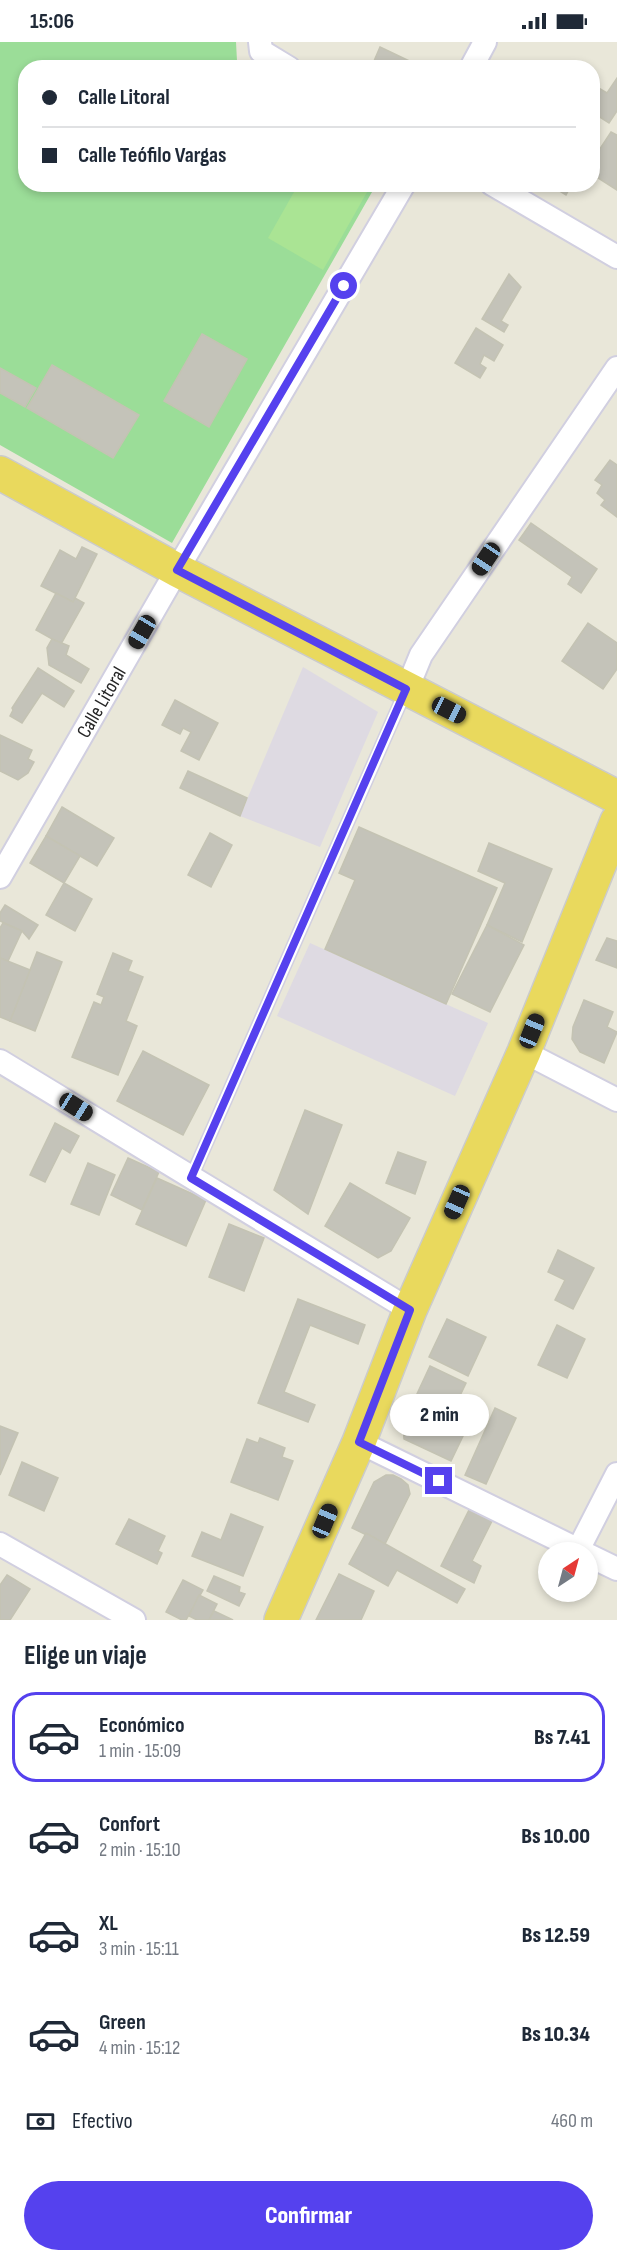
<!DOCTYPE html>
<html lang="es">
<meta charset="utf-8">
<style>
:root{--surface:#fff;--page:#f2f2f3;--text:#1f2937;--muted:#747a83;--line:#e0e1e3;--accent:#5541ee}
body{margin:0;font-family:"Sofia Sans Condensed",sans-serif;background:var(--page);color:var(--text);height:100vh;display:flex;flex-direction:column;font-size:22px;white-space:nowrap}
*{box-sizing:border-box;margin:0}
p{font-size:20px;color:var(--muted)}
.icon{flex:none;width:33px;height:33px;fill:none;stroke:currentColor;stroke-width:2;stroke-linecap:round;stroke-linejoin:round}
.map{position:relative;height:1578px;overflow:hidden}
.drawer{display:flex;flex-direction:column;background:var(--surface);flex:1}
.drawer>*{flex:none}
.banner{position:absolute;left:18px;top:18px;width:582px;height:132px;border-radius:24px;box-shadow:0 3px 9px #0003;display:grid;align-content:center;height:132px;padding:0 24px;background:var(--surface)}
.needle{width:39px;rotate:36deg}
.fabs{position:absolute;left:538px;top:1500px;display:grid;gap:12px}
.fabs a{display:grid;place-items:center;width:60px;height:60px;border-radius:50%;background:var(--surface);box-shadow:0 3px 9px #0003;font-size:30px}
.end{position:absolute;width:27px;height:27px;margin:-14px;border:8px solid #5541ee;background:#fff;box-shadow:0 0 0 3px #fff}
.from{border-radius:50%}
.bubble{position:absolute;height:42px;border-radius:21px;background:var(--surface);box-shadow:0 3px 9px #0003;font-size:20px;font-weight:800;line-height:42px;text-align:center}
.car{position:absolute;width:18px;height:36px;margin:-18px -9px;border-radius:8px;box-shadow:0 0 4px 2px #0007;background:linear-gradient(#222 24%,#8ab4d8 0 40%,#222 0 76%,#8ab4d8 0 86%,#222 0)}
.banner b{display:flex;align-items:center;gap:21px;height:57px;font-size:22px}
.banner b+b{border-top:2px solid var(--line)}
.banner i{width:15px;height:15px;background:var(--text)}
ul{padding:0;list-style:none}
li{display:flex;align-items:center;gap:18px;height:90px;margin:0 12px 9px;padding:0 12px;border:3px solid transparent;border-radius:24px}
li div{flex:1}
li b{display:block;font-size:22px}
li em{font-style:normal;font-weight:800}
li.selected{border-color:var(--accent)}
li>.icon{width:54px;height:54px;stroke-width:1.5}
h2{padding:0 24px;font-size:27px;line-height:72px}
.pay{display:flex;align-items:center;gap:15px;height:66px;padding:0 24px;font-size:22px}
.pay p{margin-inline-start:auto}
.button{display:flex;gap:12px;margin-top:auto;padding:12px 24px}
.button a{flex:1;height:69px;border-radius:36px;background:var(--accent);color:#fff;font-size:24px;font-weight:800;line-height:69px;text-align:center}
.status{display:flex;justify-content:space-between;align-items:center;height:42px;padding:0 30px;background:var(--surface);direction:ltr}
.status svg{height:16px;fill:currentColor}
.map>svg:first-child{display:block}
.industrial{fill:#dedae2}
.green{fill:#9bdd98}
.pitch{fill:#aae494}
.building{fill:#c4c3b9;stroke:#c4c3b3;stroke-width:1.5}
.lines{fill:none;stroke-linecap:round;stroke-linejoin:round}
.service-casing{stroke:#d1cfe0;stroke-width:15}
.minor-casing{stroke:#d1cfe0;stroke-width:26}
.trunk-casing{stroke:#cbcbcb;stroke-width:36}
.service{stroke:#fff;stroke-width:12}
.minor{stroke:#fff;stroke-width:22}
.trunk{stroke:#e9d95d;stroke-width:33}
.route{stroke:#5541ee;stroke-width:8}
.labels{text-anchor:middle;stroke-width:4.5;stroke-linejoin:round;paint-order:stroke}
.street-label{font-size:20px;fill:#272727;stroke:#fff}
</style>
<div class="status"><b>15:06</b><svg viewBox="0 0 49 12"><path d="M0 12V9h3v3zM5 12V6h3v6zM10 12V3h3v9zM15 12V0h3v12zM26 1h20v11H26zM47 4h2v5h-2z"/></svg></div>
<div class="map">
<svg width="617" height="1578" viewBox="0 0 617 1578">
<rect width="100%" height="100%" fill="#e9e7d9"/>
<g class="industrial">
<polygon points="303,625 378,670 320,805 240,774"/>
<polygon points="310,901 488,981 455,1054 277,974"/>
</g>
<polygon class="green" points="0,0 236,0 237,19 247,25 26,26 26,142 376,143 172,501 0,403"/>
<polygon class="pitch" points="298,143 371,143 323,228 268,196"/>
<g class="building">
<polygon points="380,5 424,26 371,26"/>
<polygon points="617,36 617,69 609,81 592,70 592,42 607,51"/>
<polygon points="611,90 617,93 617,148 592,132 592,119"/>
<polygon points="548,142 572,142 566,153"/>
<polygon points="509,232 521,245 501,279 508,283 504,290 482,277"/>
<polygon points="476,286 503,303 494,319 484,313 480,322 486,326 480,336 455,321"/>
<polygon points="202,292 247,317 209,385 164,359"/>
<polygon points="52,323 139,373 113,416 27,366"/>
<polygon points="0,326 36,346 25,365 0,351"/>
<polygon points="610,418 617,423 617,475 601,463 605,458 597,451 602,443 595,438"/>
<polygon points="531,481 597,527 581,551 568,542 572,535 519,498"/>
<polygon points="82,505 97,512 73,560 41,544 60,508 76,517"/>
<polygon points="56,551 73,560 75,556 84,561 61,602 36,588"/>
<polygon points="588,581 617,601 617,627 603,647 562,619"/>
<polygon points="52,597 69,604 66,613 89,627 81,641 49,623 47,606"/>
<polygon points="38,626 74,649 64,665 42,651 22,681 10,674 13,668 12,666"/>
<polygon points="175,658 218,681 199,718 181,709 191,690 183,686 180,692 162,683"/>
<polygon points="0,693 32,708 28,717 34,720 28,731 18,738 0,729"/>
<polygon points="188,729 247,756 240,774 180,746"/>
<polygon points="62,765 114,796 97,824 46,794"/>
<polygon points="359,785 497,846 446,962 325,907 355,838 339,831"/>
<polygon points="210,791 232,803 211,845 188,833"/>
<polygon points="46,794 80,814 64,841 30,821"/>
<polygon points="489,801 552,827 522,900 487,883 505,841 478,829"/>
<polygon points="64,841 92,857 75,889 46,873"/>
<polygon points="5,863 38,883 29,897 22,889 0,879 0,871"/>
<polygon points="3,881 22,889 8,919 0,916 0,886"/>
<polygon points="487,883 524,903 490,970 452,952"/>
<polygon points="607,896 617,899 617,926 596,918"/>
<polygon points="37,910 62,920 35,989 10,979"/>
<polygon points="113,911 132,919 128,929 143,935 126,979 137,984 118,1033 72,1015 94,960 101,963 104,955 97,952"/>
<polygon points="0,916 30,928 10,979 0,975"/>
<polygon points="584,958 613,970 607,985 617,990 604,1021 580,1010 572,997 573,985"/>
<polygon points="143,1009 209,1043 183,1093 117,1059"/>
<polygon points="305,1068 342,1083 308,1172 274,1148"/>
<polygon points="55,1081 79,1094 70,1111 62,1106 45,1140 30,1133"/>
<polygon points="398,1110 426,1120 415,1152 386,1141"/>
<polygon points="128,1116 159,1130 142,1168 111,1153"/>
<polygon points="88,1121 115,1133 99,1173 71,1162"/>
<polygon points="157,1136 206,1158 186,1204 136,1182"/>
<polygon points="350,1141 410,1176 391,1209 378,1216 325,1184"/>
<polygon points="229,1182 264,1196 244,1249 209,1235"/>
<polygon points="558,1208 594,1226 573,1267 555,1258 565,1238 548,1230"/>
<polygon points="298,1257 365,1283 358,1302 310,1283 284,1350 315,1363 308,1380 258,1361"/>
<polygon points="447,1277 486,1295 468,1334 429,1315"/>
<polygon points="557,1283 585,1297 567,1336 538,1323"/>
<polygon points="430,1324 466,1341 445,1385 463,1394 451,1419 404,1397 403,1382"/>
<polygon points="495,1366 516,1376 486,1442 465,1433"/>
<polygon points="0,1384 18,1391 0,1433"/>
<polygon points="260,1396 285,1406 282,1415 293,1419 278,1458 231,1440 247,1397 258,1401"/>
<polygon points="22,1420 58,1436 44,1469 9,1453"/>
<polygon points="386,1433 393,1433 401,1437 408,1443 410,1452 385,1502 352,1486 374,1440"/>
<polygon points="469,1468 492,1479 472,1519 481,1524 474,1541 441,1524"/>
<polygon points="231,1472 263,1485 243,1534 192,1514 202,1490 221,1498"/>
<polygon points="129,1477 165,1494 158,1509 162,1511 157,1522 116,1502"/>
<polygon points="366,1491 465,1547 457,1561 397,1528 388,1544 349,1522"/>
<polygon points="339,1532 374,1549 361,1578 316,1578"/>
<polygon points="7,1533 30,1547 10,1578 0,1578 0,1543"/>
<polygon points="214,1534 240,1545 239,1550 245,1552 239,1564 207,1549"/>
<polygon points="183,1538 203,1548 186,1578 182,1578 166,1570"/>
<polygon points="199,1553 217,1562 209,1578 197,1578 189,1574"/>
<polygon points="214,1569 233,1578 209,1578"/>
</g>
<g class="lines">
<defs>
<polyline id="service" points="191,1136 406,648"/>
<g id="minor">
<polyline points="260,0 261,9 289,26"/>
<polyline points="471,26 485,0"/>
<polyline points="492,142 617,215"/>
<polyline points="407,647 421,613 617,326"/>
<path id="s1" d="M 0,835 L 177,528 L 404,142"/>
<polyline points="524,1010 617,1058"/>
<polyline points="0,1019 410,1268"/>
<polyline points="359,1400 583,1510"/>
<polyline points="0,1502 134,1578"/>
<polyline points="578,1508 617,1432"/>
<polyline points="588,1513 617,1527"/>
</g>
<g id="trunk">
<polyline points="0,431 177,528 617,755"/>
<polyline points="281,1578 359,1400 410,1268 524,1010 617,779"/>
</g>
</defs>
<use href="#service" class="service-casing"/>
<use href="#minor" class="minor-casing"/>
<use href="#trunk" class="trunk-casing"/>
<use href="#service" class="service"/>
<use href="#minor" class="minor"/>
<use href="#trunk" class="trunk"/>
</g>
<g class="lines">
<polyline class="route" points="344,244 177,528 406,647 191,1136 410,1268 359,1400 439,1439"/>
</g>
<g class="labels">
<g class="street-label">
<text dy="7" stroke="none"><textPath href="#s1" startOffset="202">Calle Litoral</textPath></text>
</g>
</g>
</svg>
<div class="fabs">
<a><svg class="needle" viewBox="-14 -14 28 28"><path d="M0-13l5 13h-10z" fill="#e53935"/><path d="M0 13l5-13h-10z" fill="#747a83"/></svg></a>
</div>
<i class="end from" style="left:344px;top:244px"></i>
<i class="end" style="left:439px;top:1439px"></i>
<div class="bubble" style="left:390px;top:1352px;width:99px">2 min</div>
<i class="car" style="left:486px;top:517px;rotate:214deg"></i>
<i class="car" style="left:142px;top:590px;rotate:210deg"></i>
<i class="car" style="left:449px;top:668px;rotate:117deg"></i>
<i class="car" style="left:532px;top:989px;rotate:22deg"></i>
<i class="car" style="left:76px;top:1065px;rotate:122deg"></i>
<i class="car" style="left:457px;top:1160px;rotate:204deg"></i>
<i class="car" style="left:325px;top:1479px;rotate:23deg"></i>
<div class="banner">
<b><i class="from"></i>Calle Litoral</b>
<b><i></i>Calle Teófilo Vargas</b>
</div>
</div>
<section class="drawer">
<h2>Elige un viaje</h2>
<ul>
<li class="selected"><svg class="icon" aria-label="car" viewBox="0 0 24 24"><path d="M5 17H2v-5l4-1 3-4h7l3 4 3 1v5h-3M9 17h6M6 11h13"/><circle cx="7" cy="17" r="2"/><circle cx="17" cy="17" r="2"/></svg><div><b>Económico</b><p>1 min · 15:09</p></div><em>Bs 7.41</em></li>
<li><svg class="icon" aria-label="car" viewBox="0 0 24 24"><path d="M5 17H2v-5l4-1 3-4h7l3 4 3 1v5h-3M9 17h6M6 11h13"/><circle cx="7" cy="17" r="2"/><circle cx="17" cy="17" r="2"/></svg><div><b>Confort</b><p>2 min · 15:10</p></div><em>Bs 10.00</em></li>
<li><svg class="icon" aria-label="car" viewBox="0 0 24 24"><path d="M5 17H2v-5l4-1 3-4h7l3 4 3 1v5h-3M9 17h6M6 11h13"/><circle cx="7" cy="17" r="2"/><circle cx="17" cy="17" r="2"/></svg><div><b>XL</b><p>3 min · 15:11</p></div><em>Bs 12.59</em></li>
<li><svg class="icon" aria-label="car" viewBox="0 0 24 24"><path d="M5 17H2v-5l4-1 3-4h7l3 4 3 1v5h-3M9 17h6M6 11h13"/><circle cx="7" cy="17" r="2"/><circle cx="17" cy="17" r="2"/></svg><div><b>Green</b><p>4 min · 15:12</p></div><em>Bs 10.34</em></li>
</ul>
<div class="pay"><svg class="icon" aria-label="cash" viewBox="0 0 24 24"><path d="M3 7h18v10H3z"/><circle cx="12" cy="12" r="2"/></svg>Efectivo<p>460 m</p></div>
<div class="button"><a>Confirmar</a></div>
</section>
